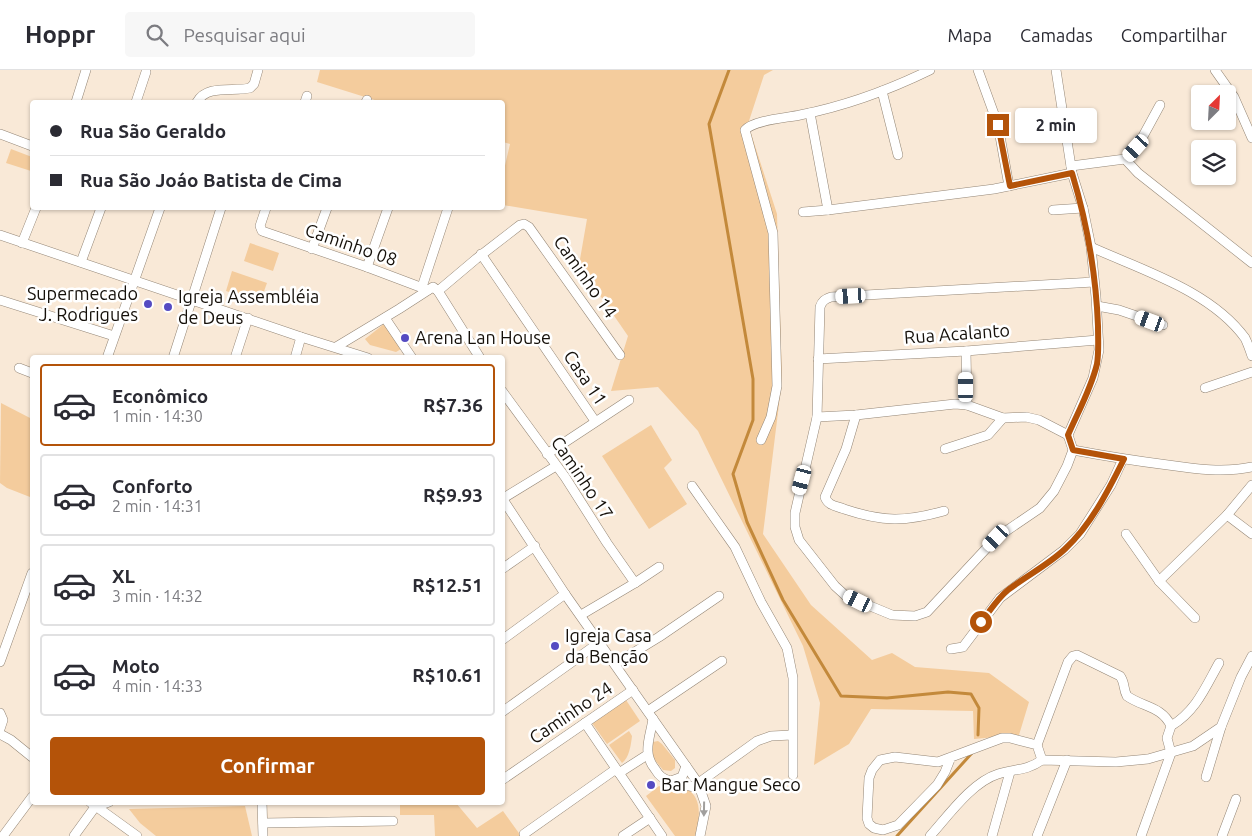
<!DOCTYPE html>
<html lang="pt">
<meta charset="utf-8">
<style>
:root{--surface:#fff;--page:#f7f7f7;--text:#2b2b33;--muted:#7c7c81;--line:#e1e1e2;--accent:#b45309}
body{margin:0;font-family:Ubuntu,sans-serif;background:var(--page);color:var(--text);height:100vh;display:flex;flex-direction:column;font-size:19px;white-space:nowrap}
*{box-sizing:border-box;margin:0}
p{font-size:16px;color:var(--muted)}
.icon{flex:none;width:28px;height:28px;fill:none;stroke:currentColor;stroke-width:2;stroke-linecap:round;stroke-linejoin:round}
.map{position:relative;flex:1;overflow:hidden}
.details{position:absolute;left:30px;top:285px;width:475px;height:450px;display:flex;flex-direction:column;background:var(--surface);border-radius:5px;box-shadow:0 1px 4px #0004}
.details>*{flex:none}
.banner{position:absolute;left:30px;top:30px;width:475px;height:110px;border-radius:5px;box-shadow:0 1px 4px #0004;display:grid;align-content:center;height:110px;padding:0 20px;background:var(--surface)}
.needle{width:32px;rotate:24deg}
.buttons{position:absolute;left:1191px;top:15px;display:grid;gap:10px}
.buttons a{display:grid;place-items:center;width:45px;height:45px;border-radius:5px;background:var(--surface);box-shadow:0 1px 4px #0004;font-size:25px}
.end{position:absolute;width:22px;height:22px;margin:-11px;border:6px solid #b45309;background:#fff;box-shadow:0 0 0 2px #fff}
.from{border-radius:50%}
.bubble{position:absolute;height:35px;border-radius:5px;background:var(--surface);box-shadow:0 1px 4px #0004;font-size:16px;font-weight:700;line-height:35px;text-align:center}
.car{position:absolute;width:15px;height:30px;margin:-15px -8px;border-radius:6px;box-shadow:0 0 4px 1px #0007;background:linear-gradient(#fff 24%,#345 0 40%,#fff 0 76%,#345 0 86%,#fff 0)}
.banner b{display:flex;align-items:center;gap:18px;height:48px;font-size:19px}
.banner b+b{border-top:1px solid var(--line)}
.banner i{width:12px;height:12px;background:var(--text)}
ul{padding:9px 0 0;list-style:none}
li{display:flex;align-items:center;gap:15px;height:82px;margin:0 10px 8px;padding:0 10px;border:2px solid var(--line);border-radius:5px}
li div{flex:1}
li b{display:block;font-size:19px}
li em{font-style:normal;font-weight:700}
li.on{border-color:var(--accent)}
li>.icon{width:45px;height:45px;stroke-width:1.5}
.cta{display:flex;gap:10px;margin-top:auto;padding:10px 20px}
.cta a{flex:1;height:58px;border-radius:5px;background:var(--accent);color:#fff;font-size:20px;font-weight:700;line-height:58px;text-align:center}
header{display:flex;align-items:center;gap:30px;box-sizing:border-box;height:70px;padding:0 25px;background:var(--surface);border-bottom:1px solid var(--line)}
header strong{font-size:24px}
nav{display:flex;gap:28px;margin-inline-start:auto;font-size:18px}
.search{width:350px;height:45px;background:var(--page);display:flex;align-items:center;gap:12px;box-sizing:border-box;padding:0 18px;border-radius:5px;color:var(--muted);font-size:19px}
.map>svg:first-child{display:block}
.green{fill:#f4cc9d}
.lines{fill:none;stroke-linecap:round;stroke-linejoin:round}
.stream{stroke:#c3893b;stroke-width:3}
.minor-casing{stroke:#948676;stroke-width:10}
.minor{stroke:#fff;stroke-width:9}
.oneway{fill:#a19f9d}
.route{stroke:#b45309;stroke-width:6}
.poi-dot{fill:#554bc2;stroke:#fff;stroke-width:2}
.labels{text-anchor:middle;stroke-width:5;stroke-linejoin:round;paint-order:stroke}
.street-label{font-size:18px;fill:#15100a;stroke:#fff}
.poi-label{font-size:18px;fill:#15100a;stroke:#fff;text-anchor:start}
</style>
<header>
<strong>Hoppr</strong>
<div class="search"><svg class="icon" aria-label="search" viewBox="0 0 24 24"><circle cx="10" cy="10" r="6"/><path d="M15 15l6 6"/></svg>Pesquisar aqui</div>
<nav><a>Mapa</a><a>Camadas</a><a>Compartilhar</a></nav>
</header>
<div class="map">
<svg width="1252" height="766" viewBox="0 0 1252 766">
<rect width="100%" height="100%" fill="#f9e9d7"/>
<g class="green">
<polygon points="320,0 773,0 764,5 748,54 777,144 782,310 763,464 811,535 872,590 892,583 915,597 989,603 1029,632 1019,665 974,669 973,641 871,639 849,674 814,695 820,633 803,576 698,361 658,317 611,321 628,266 579,195 587,149 503,135 503,104 510,74 503,72 502,32 381,32 317,12"/>
<polygon points="11,79 32,87 31,101 6,93"/>
<polygon points="250,173 279,183 273,201 244,191"/>
<polygon points="232,201 267,213 260,232 226,221"/>
<polygon points="384,254 403,278 396,282 370,275 365,269"/>
<polygon points="1,333 32,349 32,422 30,427 7,418 0,413"/>
<polygon points="651,355 672,390 664,398 687,434 649,459 602,386"/>
<polygon points="626,630 640,651 607,674 592,653"/>
<path d="M 629,661 L 632,666 C 631,675 629,688 622,693 L 609,675 Z"/>
<polygon points="658,671 662,674 675,690 675,698 671,701 663,700 650,684 653,672"/>
<path d="M 659,716 C 667,720 670,715 678,716 C 704,721 700,747 696,766 L 675,766 L 646,726 Z"/>
<polygon points="400,733 456,733 477,758 503,741 521,766 435,766 434,745 400,745"/>
<polygon points="245,736 252,766 156,766 140,753 129,739"/>
</g>
<g class="lines">
<g class="stream">
<polyline points="729,0 709,54 753,309 753,350 733,404 747,452 783,530 841,626 887,628 948,622 971,624 979,638 978,665"/>
<polyline points="897,766 972,683"/>
</g>
<defs>
<g id="minor">
<polyline points="978,0 998,55 1009,116"/>
<path d="M 1056,0 L 1072,103 L 1083,138 L 1091,177 L 1096,227 L 1099,280 L 1093,308 L 1068,365 L 1073,380 L 1067,396 L 1054,421 L 1040,438 L 996,468 L 927,542 L 915,546 L 892,545 L 846,526 L 835,516 L 799,470 L 795,457 L 795,443 L 817,347 L 820,237 C 822,231 825,229 831,227 L 1094,212"/>
<polyline points="1215,0 1234,27 1252,68"/>
<polyline points="882,21 898,85"/>
<polyline points="76,32 86,0"/>
<polyline points="136,32 146,2"/>
<path d="M 197,32 C 207,14 233,22 250,18 L 254,14 L 258,0"/>
<polyline points="305,32 307,26"/>
<polyline points="366,32 367,30"/>
<polyline points="810,43 828,140"/>
<polyline points="0,64 32,76"/>
<polyline points="1125,89 1138,103 1252,193"/>
<polyline points="1071,96 1125,89 1142,68 1160,35"/>
<polyline points="266,138 260,156 262,161 367,197 428,220"/>
<polyline points="1053,140 1083,138"/>
<polyline points="803,142 828,140 994,119 1072,103"/>
<polyline points="0,165 301,267 368,288"/>
<polyline points="22,173 36,138"/>
<path d="M 1091,177 C 1142,200 1211,221 1245,268 C 1248,274 1250,280 1252,286"/>
<polyline points="312,179 327,138"/>
<polyline points="481,184 595,351"/>
<polyline points="81,192 101,138"/>
<polyline points="367,197 388,138"/>
<polyline points="422,217 448,138"/>
<polyline points="438,221 476,189 520,155 524,154 529,157 620,285"/>
<polyline points="0,230 114,266"/>
<polyline points="1097,236 1119,240 1163,255"/>
<polyline points="385,248 412,288"/>
<polyline points="336,277 399,239 433,217 438,221 480,288"/>
<polyline points="966,281 967,335"/>
<polyline points="107,288 160,138"/>
<polyline points="173,288 221,138"/>
<polyline points="235,288 248,248"/>
<polyline points="295,288 301,267"/>
<polyline points="818,289 966,281 1098,270"/>
<polyline points="19,298 32,303"/>
<polyline points="1205,318 1252,302"/>
<polyline points="502,321 565,407 607,473 635,513"/>
<path d="M 856,345 L 846,379 L 825,427 C 828,436 837,436 844,439 C 883,452 905,452 944,441"/>
<polyline points="817,347 856,345 955,334 967,335 1003,348 1026,347 1039,350 1068,365"/>
<path d="M 761,370 L 771,347 L 777,316 L 773,163 L 745,60 C 754,50 786,48 800,45 C 845,36 889,20 930,0"/>
<polyline points="945,379 988,365 1003,348"/>
<path d="M 1073,380 C 1105,386 1136,391 1168,395 C 1196,399 1224,403 1252,397"/>
<polyline points="547,384 629,330"/>
<polyline points="692,416 735,477 761,532 787,578 793,608 793,705"/>
<polyline points="502,428 565,524 698,713 706,736 700,766"/>
<polyline points="502,429 556,396"/>
<polyline points="1227,445 1252,464"/>
<polyline points="1126,464 1159,511 1195,548"/>
<polyline points="502,499 535,476"/>
<polyline points="1159,511 1227,445 1252,415"/>
<polyline points="581,545 635,513 659,497"/>
<polyline points="502,570 565,524"/>
<polyline points="951,579 963,577 1000,528 1064,480 1080,464 1111,415 1123,389"/>
<polyline points="0,592 32,503"/>
<polyline points="615,594 659,567 719,526"/>
<polyline points="648,641 722,591"/>
<polyline points="502,642 600,572"/>
<polyline points="0,643 3,650 0,659"/>
<path d="M 653,649 C 650,668 642,683 655,699 C 659,706 663,709 671,711 L 682,707 L 686,696"/>
<polyline points="585,653 662,766"/>
<path d="M 1171,656 C 1196,641 1205,618 1219,593"/>
<polyline points="0,664 11,670 32,687"/>
<path d="M 1037,675 L 1068,592 L 1073,586 L 1077,585 L 1120,606 C 1125,612 1123,619 1127,626 C 1142,637 1162,636 1171,656 L 1167,668 L 1171,683 L 1141,766"/>
<polyline points="951,687 945,702 937,715 898,755 883,760 874,758 869,754 867,748 869,708 872,700 880,690 895,687 938,692 1002,668 1010,668 1037,675 1042,690"/>
<polyline points="619,703 647,685"/>
<polyline points="1206,707 1221,657"/>
<polyline points="502,710 633,620"/>
<polyline points="671,711 693,717 757,671 771,666 792,665"/>
<polyline points="90,732 137,766"/>
<polyline points="262,732 263,766"/>
<polyline points="263,753 393,751"/>
<polyline points="524,764 616,699"/>
<polyline points="3,766 32,727"/>
<polyline points="74,766 95,737 109,732"/>
<polyline points="623,766 650,748"/>
<path d="M 930,766 C 948,746 972,712 998,704 C 1015,698 1025,702 1042,690 L 1116,692 L 1148,689 L 1193,676 L 1221,657 L 1241,607 L 1252,586"/>
<polyline points="992,766 1010,702"/>
<polyline points="1037,766 1067,690"/>
<polyline points="1222,766 1236,729"/>
</g>
</defs>
<use href="#minor" class="minor-casing"/>
<use href="#minor" class="minor"/>
</g>
<defs><path id="oneway-solid" d="M-6-.8H1V-3.2L6.5 0L1 3.2V.8H-6Z" transform="scale(1.25)"/></defs>
<use class="oneway" href="#oneway-solid" transform="translate(704 739) rotate(91)"/>
<g class="lines">
<path class="route" d="M 981,552 C 990,541 997,529 1008,520 C 1026,506 1048,495 1065,479 C 1091,455 1108,421 1124,389 L 1073,380 L 1068,365 C 1078,342 1091,319 1097,294 C 1099,282 1098,269 1098,256 C 1096,204 1087,153 1072,103 L 1010,116 L 998,55"/>
</g>
<g class="poi-dot">
<circle cx="148" cy="234" r="5"/>
<circle cx="168" cy="237" r="5"/>
<circle cx="405" cy="268" r="5"/>
<circle cx="555" cy="576" r="5"/>
<circle cx="651" cy="715" r="5"/>
</g>
<g class="labels">
<g class="street-label">
<text transform="translate(351 175) rotate(19)" y="6">Caminho 08</text>
<text transform="translate(585 207) rotate(55)" y="6">Caminho 14</text>
<text transform="translate(957 264) rotate(-4)" y="6">Rua Acalanto</text>
<text transform="translate(585 308) rotate(56)" y="6">Casa 11</text>
<text transform="translate(582 408) rotate(56)" y="6">Caminho 17</text>
<text transform="translate(571 643) rotate(-34)" y="6">Caminho 24</text>
</g>
<g class="poi-label">
<text x="138" y="230" text-anchor="end">Supermecado<tspan x="138" dy="21">J. Rodrigues</tspan></text>
<text x="178" y="233">Igreja Assembléia<tspan x="178" dy="21">de Deus</tspan></text>
<text x="415" y="274">Arena Lan House</text>
<text x="565" y="572">Igreja Casa<tspan x="565" dy="21">da Benção</tspan></text>
<text x="661" y="721">Bar Mangue Seco</text>
</g>
</g>
</svg>
<div class="buttons">
<a><svg class="needle" viewBox="-14 -14 28 28"><path d="M0-13l5 13h-10z" fill="#e53935"/><path d="M0 13l5-13h-10z" fill="#7c7c81"/></svg></a>
<a><svg class="icon" aria-label="layers" viewBox="0 0 24 24"><path d="M12 4l9 5-9 5-9-5zM3 14l9 5 9-5"/></svg></a>
</div>
<i class="end from" style="left:981px;top:552px"></i>
<i class="end" style="left:998px;top:55px"></i>
<div class="bubble" style="left:1015px;top:38px;width:82px">2 min</div>
<i class="car" style="left:1136px;top:78px;rotate:222deg"></i>
<i class="car" style="left:851px;top:226px;rotate:267deg"></i>
<i class="car" style="left:1150px;top:251px;rotate:290deg"></i>
<i class="car" style="left:966px;top:317px;rotate:0deg"></i>
<i class="car" style="left:802px;top:410px;rotate:195deg"></i>
<i class="car" style="left:996px;top:468px;rotate:223deg"></i>
<i class="car" style="left:858px;top:531px;rotate:296deg"></i>
<div class="banner">
<b><i class="from"></i>Rua São Geraldo</b>
<b><i></i>Rua São Joáo Batista de Cima</b>
</div>
<section class="details">
<ul>
<li class="on"><svg class="icon" aria-label="car" viewBox="0 0 24 24"><path d="M5 17H2v-5l4-1 3-4h7l3 4 3 1v5h-3M9 17h6M6 11h13"/><circle cx="7" cy="17" r="2"/><circle cx="17" cy="17" r="2"/></svg><div><b>Econômico</b><p>1 min · 14:30</p></div><em>R$7.36</em></li>
<li><svg class="icon" aria-label="car" viewBox="0 0 24 24"><path d="M5 17H2v-5l4-1 3-4h7l3 4 3 1v5h-3M9 17h6M6 11h13"/><circle cx="7" cy="17" r="2"/><circle cx="17" cy="17" r="2"/></svg><div><b>Conforto</b><p>2 min · 14:31</p></div><em>R$9.93</em></li>
<li><svg class="icon" aria-label="car" viewBox="0 0 24 24"><path d="M5 17H2v-5l4-1 3-4h7l3 4 3 1v5h-3M9 17h6M6 11h13"/><circle cx="7" cy="17" r="2"/><circle cx="17" cy="17" r="2"/></svg><div><b>XL</b><p>3 min · 14:32</p></div><em>R$12.51</em></li>
<li><svg class="icon" aria-label="car" viewBox="0 0 24 24"><path d="M5 17H2v-5l4-1 3-4h7l3 4 3 1v5h-3M9 17h6M6 11h13"/><circle cx="7" cy="17" r="2"/><circle cx="17" cy="17" r="2"/></svg><div><b>Moto</b><p>4 min · 14:33</p></div><em>R$10.61</em></li>
</ul>
<div class="cta"><a>Confirmar</a></div>
</section>
</div>
